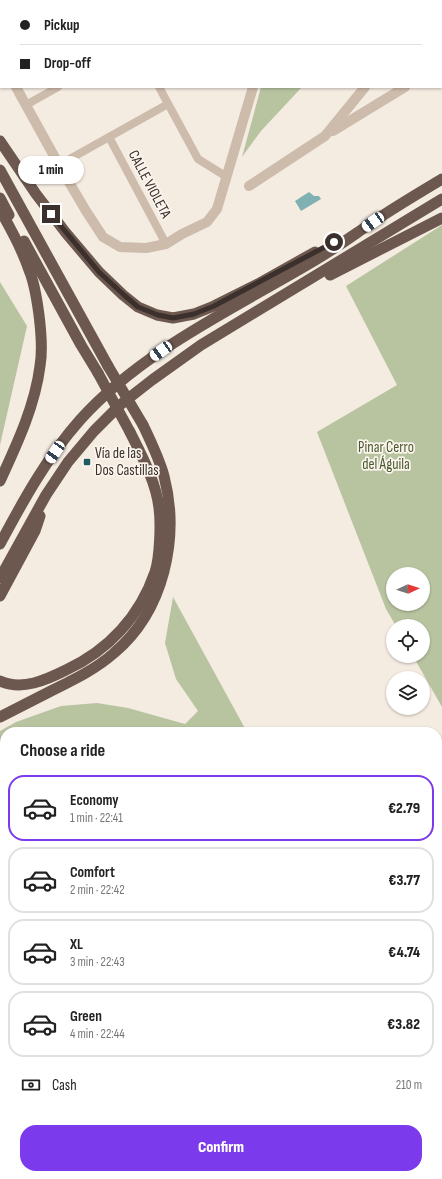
<!DOCTYPE html>
<meta charset="utf-8">
<style>
:root{--surface:#fff;--page:#f6f6f6;--text:#222;--muted:#767676;--line:#e0e0e0;--accent:#7c3aed}
body{margin:0;font-family:"Sofia Sans Condensed",sans-serif;background:var(--page);color:var(--text);height:100vh;display:flex;flex-direction:column;font-size:15px;white-space:nowrap}
*{box-sizing:border-box;margin:0}
p{font-size:13px;color:var(--muted)}
.icon{flex:none;width:22px;height:22px;fill:none;stroke:currentColor;stroke-width:2;stroke-linecap:round;stroke-linejoin:round}
.map{position:relative;flex:1;overflow:hidden}
.side{position:absolute;left:0px;top:727px;width:442px;height:452px;display:flex;flex-direction:column;background:var(--surface);border-radius:16px 16px 0 0;box-shadow:0 1px 3px #0004}
.side>*{flex:none}
.banner{position:absolute;left:0px;top:0px;width:442px;height:88px;box-shadow:0 1px 3px #0004;display:grid;align-content:center;height:88px;padding:0 20px;background:var(--surface)}
.needle{width:26px;rotate:87deg}
.controls{position:absolute;left:386px;top:567px;display:grid;gap:8px}
.controls a{display:grid;place-items:center;width:44px;height:44px;border-radius:50%;background:var(--surface);box-shadow:0 1px 3px #0004;font-size:20px}
.end{position:absolute;width:18px;height:18px;margin:-9px;border:5px solid #3b302b;background:#fff;box-shadow:0 0 0 2px #fff}
.from{border-radius:50%}
.bubble{position:absolute;height:28px;border-radius:14px;background:var(--surface);box-shadow:0 1px 3px #0004;font-size:13px;font-weight:800;line-height:28px;text-align:center}
.car{position:absolute;width:12px;height:24px;margin:-12px -6px;border-radius:5px;box-shadow:0 0 3px 1px #0007;background:linear-gradient(#fff 24%,#345 0 40%,#fff 0 76%,#345 0 86%,#fff 0)}
.banner b{display:flex;align-items:center;gap:14px;height:38px;font-size:15px}
.banner b+b{border-top:1px solid var(--line)}
.banner i{width:10px;height:10px;background:var(--text)}
ul{padding:0;list-style:none}
li{display:flex;align-items:center;gap:12px;height:66px;margin:0 8px 6px;padding:0 12px;border:2px solid var(--line);border-radius:16px}
li div{flex:1}
li b{display:block;font-size:15px}
li em{font-style:normal;font-weight:800}
li.active{border-color:var(--accent)}
li>.icon{width:36px;height:36px;stroke-width:1.5}
h2{padding:0 20px;font-size:18px;line-height:48px}
.pay{display:flex;align-items:center;gap:10px;height:44px;padding:0 20px;font-size:15px}
.pay p{margin-inline-start:auto}
.button{display:flex;gap:8px;margin-top:auto;padding:8px 20px}
.button a{flex:1;height:46px;border-radius:16px;background:var(--accent);color:#fff;font-size:16px;font-weight:800;line-height:46px;text-align:center}
.map>svg:first-child{display:block}
.green{fill:#b8c4a0;fill-rule:evenodd}
.water{fill:#7fb0b2}
.lines{fill:none;stroke-linecap:round;stroke-linejoin:round}
.pedestrian{stroke:#cdbbac;stroke-width:8}
.minor{stroke:#cdbbac;stroke-width:10}
.trunk{stroke:#6c584f;stroke-width:11}
.trunk-bridge{stroke:#6c584f;stroke-width:11}
.route{stroke:#3b302b;stroke-width:5}
.poi-dot{fill:#1f5a5e;stroke:#fbf5ee;stroke-width:1.5}
.labels{text-anchor:middle;stroke-width:3.5;stroke-linejoin:round;paint-order:stroke}
.street-label{font-size:15px;fill:#3b302b;stroke:#fbf5ee}
.park-label{font-size:15px;fill:#4a5a2e;stroke:#fbf5ee}
.poi-label{font-size:15px;fill:#3b302b;stroke:#fbf5ee;text-anchor:start}
</style>
<div class="map">
<svg width="442" height="1179" viewBox="0 0 442 1179">
<rect width="100%" height="100%" fill="#f4ebe1"/>
<g class="green">
<polygon points="261,87 302,87 261,131 242,157"/>
<path d="M 442,225 L 442,707 L 413,656 L 423,656 L 423,626 L 396,626 L 386,609 L 317,432 L 397,385 L 346,286 ZM 393,574 L 423,574 L 423,604 L 393,604 Z"/>
<polygon points="0,282 27,326 0,445"/>
<polygon points="173,597 247,732 5,732 5,1174 437,1174 437,1073 442,1082 442,1179 0,1179 0,731 16,722 61,706 97,703 128,708 185,724 198,711 176,679 165,643"/>
</g>
<polygon class="water" points="309,192 314,196 319,196 321,199 301,211 295,201"/>
<g class="lines">
<g class="pedestrian">
<polyline points="111,0 111,1"/>
<polyline points="185,0 186,1"/>
<polyline points="74,1 76,0"/>
<polyline points="214,1 216,0"/>
<polyline points="0,42 1,41"/>
<polyline points="159,87 198,159 227,177"/>
<polyline points="26,105 58,87"/>
<polyline points="109,137 166,244"/>
<polyline points="59,165 168,104"/>
</g>
<g class="minor">
<polyline points="262,0 263,1"/>
<polyline points="427,1 427,0"/>
<polyline points="0,57 1,59"/>
<polyline points="441,65 442,64"/>
<polyline points="16,87 59,165 86,211 103,237 120,247 146,248 166,244 182,234 207,222 217,209 253,87"/>
<polyline points="333,131 405,87"/>
<polyline points="249,186 325,136 365,87"/>
</g>
<g class="trunk">
<polyline points="0,141 36,194 66,233 99,272 123,295 138,307 157,315 173,318 194,314 214,306 258,284 315,252"/>
<polyline points="0,170 108,366"/>
<polyline points="0,198 9,215"/>
<path d="M 0,210 C 11,229 22,249 29,270 C 35,284 37,300 39,315 C 41,331 43,349 40,366 C 35,406 17,444 0,481"/>
<polyline points="24,241 81,345 98,373"/>
<polyline points="330,275 442,218"/>
<path d="M 0,544 C 23,501 47,457 80,420 C 142,351 233,309 312,262 C 333,250 352,236 373,222 C 395,207 419,193 442,179"/>
<polyline points="0,578 46,495 68,462 94,431 120,405 152,380 201,345 442,199"/>
<polyline points="0,596 35,531 40,516"/>
<path d="M 0,681 C 22,691 46,680 66,670 C 109,650 140,616 155,572 C 160,557 161,523 159,508 C 156,482 142,456 130,432"/>
<path d="M 0,717 C 16,709 33,700 49,692 C 71,681 95,670 114,653 C 164,611 180,538 164,476 C 159,458 151,442 143,425"/>
</g>
<g class="trunk-bridge">
<polyline points="108,366 143,425"/>
<polyline points="98,373 130,432"/>
</g>
</g>
<g class="lines">
<polyline class="route" points="51,214 99,272 124,295 138,307 158,315 173,318 194,314 214,306 334,242"/>
</g>
<rect class="poi-dot" x="83" y="458" width="8" height="8" rx="2"/>
<g class="labels">
<g class="street-label">
<text transform="translate(150 184) rotate(62)" y="5">CALLE VIOLETA</text>
</g>
<g class="park-label">
<text x="386" y="452">Pinar Cerro<tspan x="386" dy="17">del Águila</tspan></text>
</g>
<g class="poi-label">
<text x="95" y="458">Vía de las<tspan x="95" dy="17">Dos Castillas</tspan></text>
</g>
</g>
</svg>
<div class="controls">
<a><svg class="needle" viewBox="-14 -14 28 28"><path d="M0-13l5 13h-10z" fill="#e53935"/><path d="M0 13l5-13h-10z" fill="#767676"/></svg></a>
<a><svg class="icon" aria-label="locate" viewBox="0 0 24 24"><circle cx="12" cy="12" r="6"/><path d="M12 2v4M12 18v4M2 12h4M18 12h4"/></svg></a>
<a><svg class="icon" aria-label="layers" viewBox="0 0 24 24"><path d="M12 4l9 5-9 5-9-5zM3 14l9 5 9-5"/></svg></a>
</div>
<i class="end from" style="left:334px;top:242px"></i>
<i class="end" style="left:51px;top:214px"></i>
<div class="bubble" style="left:18px;top:156px;width:66px">1 min</div>
<i class="car" style="left:373px;top:222px;rotate:235deg"></i>
<i class="car" style="left:161px;top:351px;rotate:235deg"></i>
<i class="car" style="left:55px;top:452px;rotate:214deg"></i>
<div class="banner">
<b><i class="from"></i>Pickup</b>
<b><i></i>Drop-off</b>
</div>
<section class="side">
<h2>Choose a ride</h2>
<ul>
<li class="active"><svg class="icon" aria-label="car" viewBox="0 0 24 24"><path d="M5 17H2v-5l4-1 3-4h7l3 4 3 1v5h-3M9 17h6M6 11h13"/><circle cx="7" cy="17" r="2"/><circle cx="17" cy="17" r="2"/></svg><div><b>Economy</b><p>1 min · 22:41</p></div><em>€2.79</em></li>
<li><svg class="icon" aria-label="car" viewBox="0 0 24 24"><path d="M5 17H2v-5l4-1 3-4h7l3 4 3 1v5h-3M9 17h6M6 11h13"/><circle cx="7" cy="17" r="2"/><circle cx="17" cy="17" r="2"/></svg><div><b>Comfort</b><p>2 min · 22:42</p></div><em>€3.77</em></li>
<li><svg class="icon" aria-label="car" viewBox="0 0 24 24"><path d="M5 17H2v-5l4-1 3-4h7l3 4 3 1v5h-3M9 17h6M6 11h13"/><circle cx="7" cy="17" r="2"/><circle cx="17" cy="17" r="2"/></svg><div><b>XL</b><p>3 min · 22:43</p></div><em>€4.74</em></li>
<li><svg class="icon" aria-label="car" viewBox="0 0 24 24"><path d="M5 17H2v-5l4-1 3-4h7l3 4 3 1v5h-3M9 17h6M6 11h13"/><circle cx="7" cy="17" r="2"/><circle cx="17" cy="17" r="2"/></svg><div><b>Green</b><p>4 min · 22:44</p></div><em>€3.82</em></li>
</ul>
<div class="pay"><svg class="icon" aria-label="cash" viewBox="0 0 24 24"><path d="M3 7h18v10H3z"/><circle cx="12" cy="12" r="2"/></svg>Cash<p>210 m</p></div>
<div class="button"><a>Confirm</a></div>
</section>
</div>
